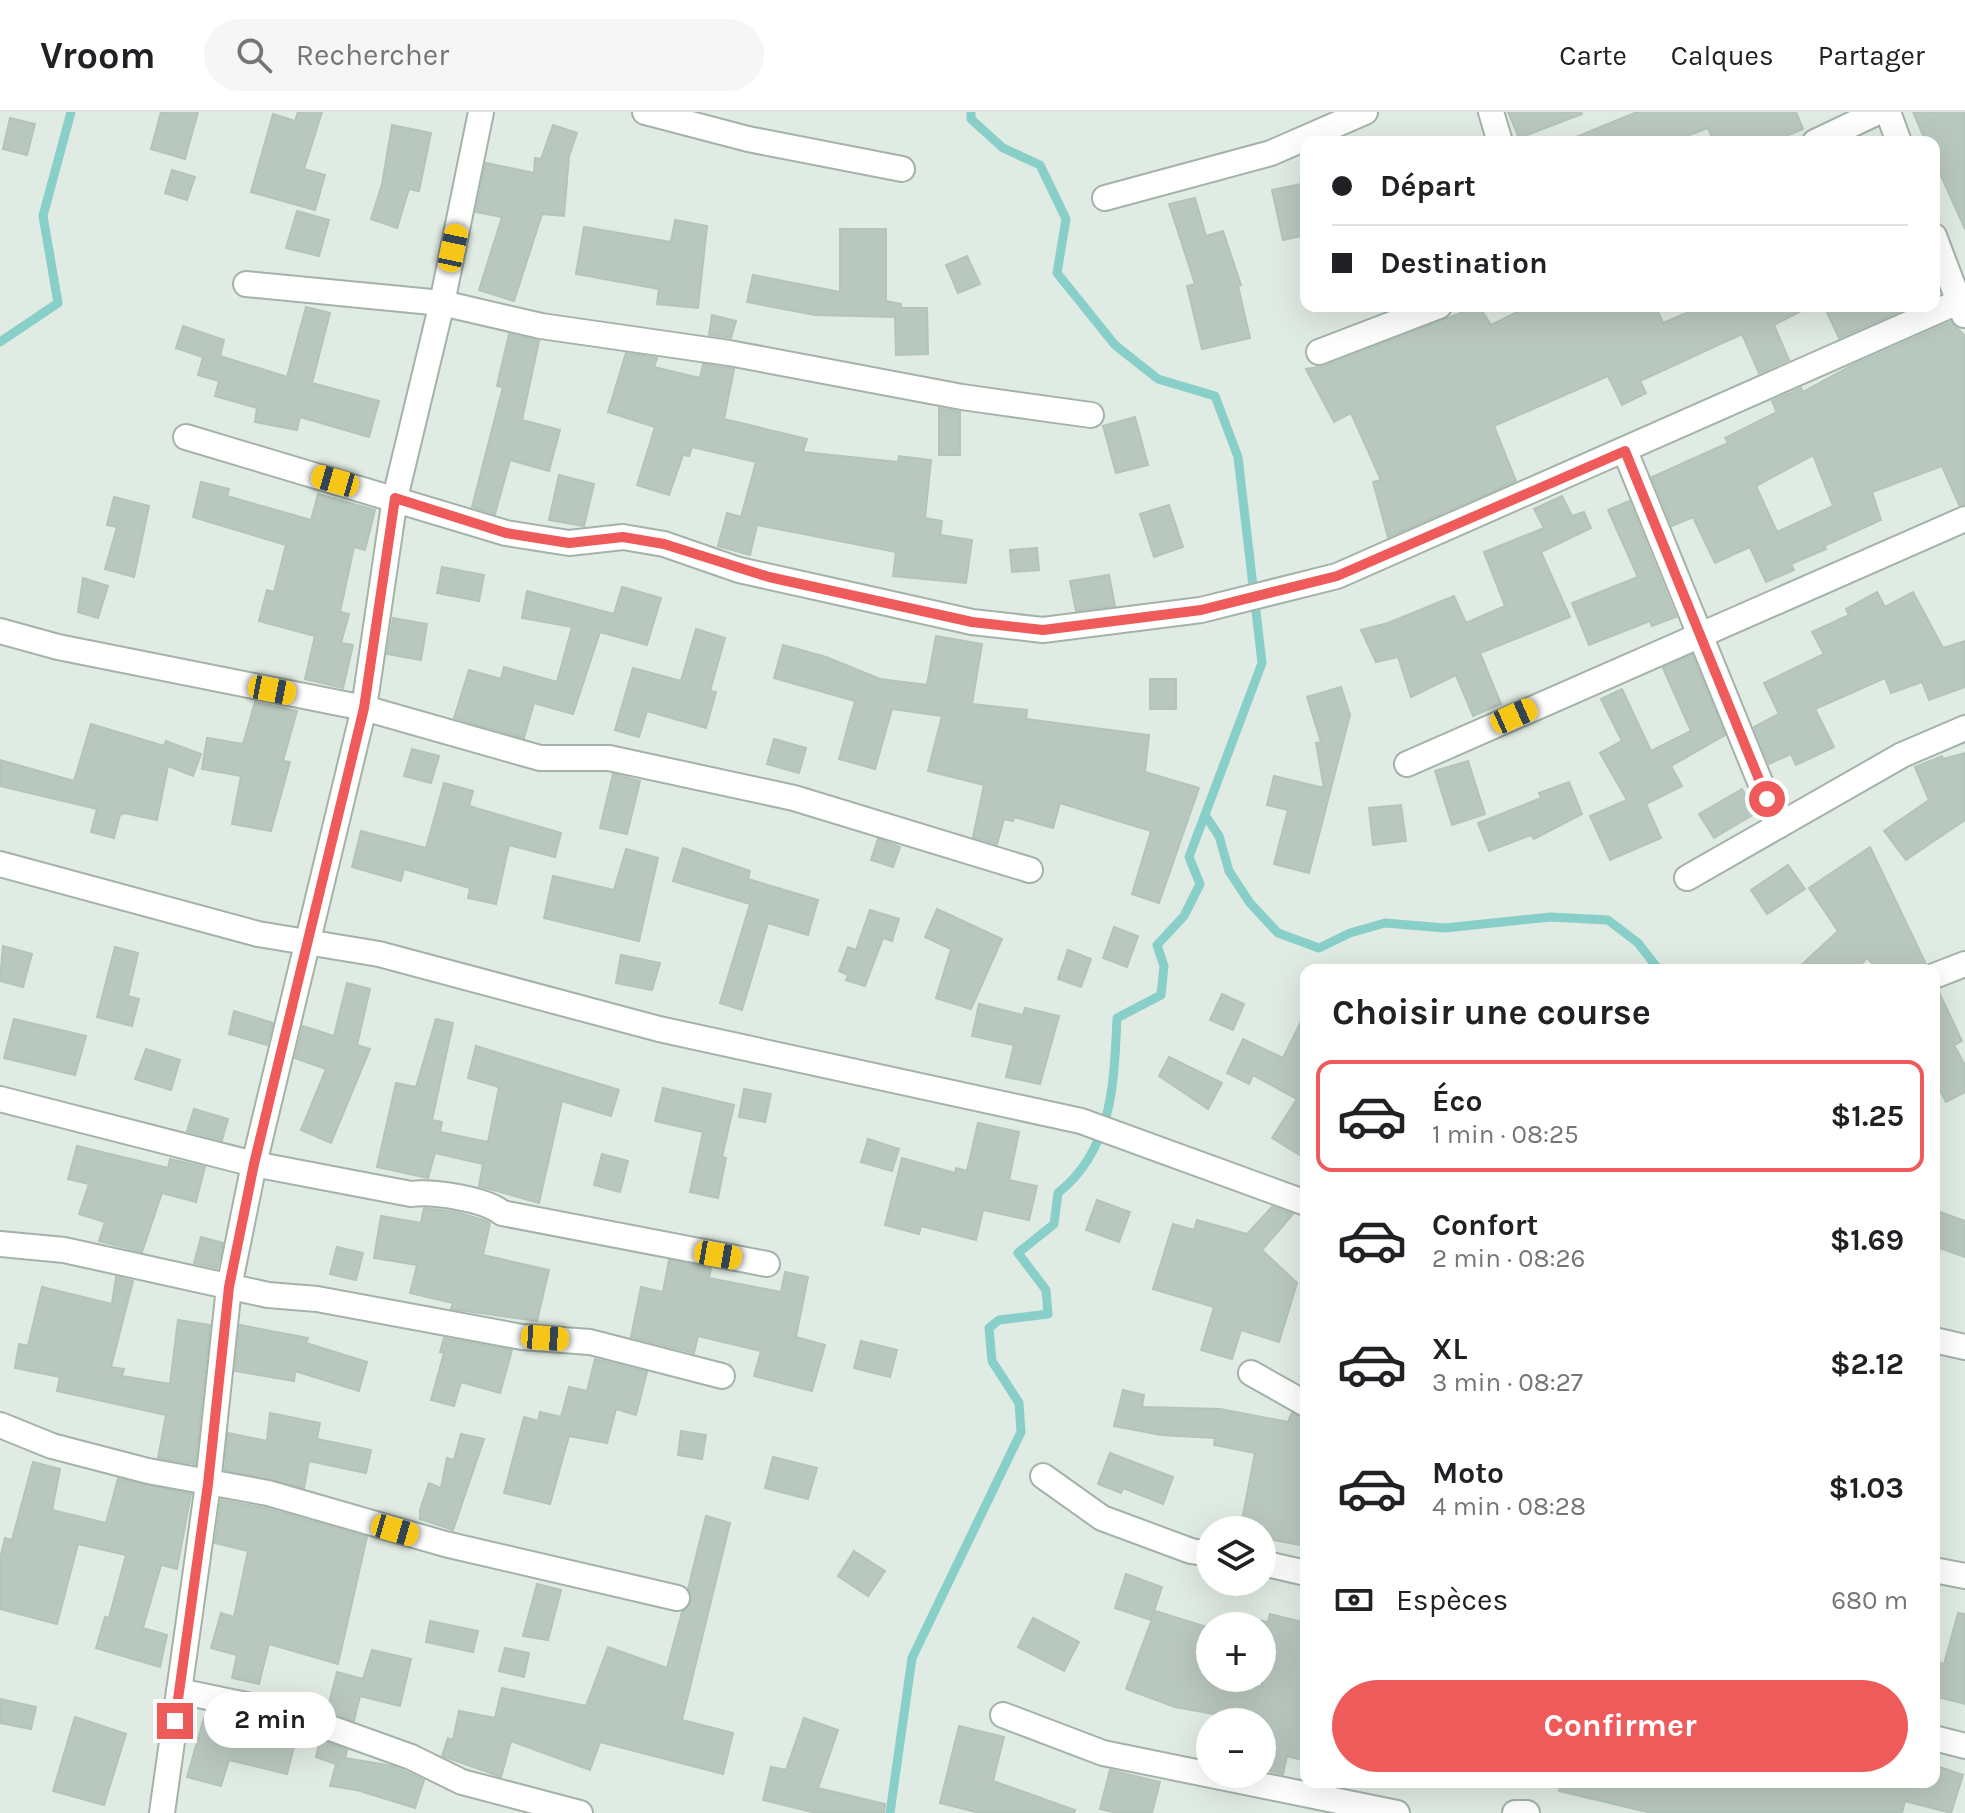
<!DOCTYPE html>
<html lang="fr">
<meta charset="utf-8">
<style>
:root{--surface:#fff;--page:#f6f6f6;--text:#202124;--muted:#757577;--line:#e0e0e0;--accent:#ef5a5a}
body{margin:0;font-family:Karla,sans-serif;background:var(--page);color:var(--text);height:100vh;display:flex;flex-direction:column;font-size:30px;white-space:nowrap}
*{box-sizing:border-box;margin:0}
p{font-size:26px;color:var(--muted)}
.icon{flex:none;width:44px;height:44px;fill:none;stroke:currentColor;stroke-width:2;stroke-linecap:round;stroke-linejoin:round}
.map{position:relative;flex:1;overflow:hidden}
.panel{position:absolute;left:1300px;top:852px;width:640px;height:824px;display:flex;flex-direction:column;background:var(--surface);border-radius:16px;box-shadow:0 8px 32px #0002}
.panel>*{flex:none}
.hud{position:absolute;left:1300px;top:24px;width:640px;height:176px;border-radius:16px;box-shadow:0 8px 32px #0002;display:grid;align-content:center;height:176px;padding:0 32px;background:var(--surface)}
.buttons{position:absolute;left:1196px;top:1404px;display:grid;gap:16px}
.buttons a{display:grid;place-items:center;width:80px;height:80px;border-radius:50%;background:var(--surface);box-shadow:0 8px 32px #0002;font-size:40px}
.end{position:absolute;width:36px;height:36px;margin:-18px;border:10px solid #ef5a5a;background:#fff;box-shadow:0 0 0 4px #fff}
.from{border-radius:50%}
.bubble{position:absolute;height:56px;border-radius:28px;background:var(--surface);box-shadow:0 8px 32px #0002;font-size:26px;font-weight:700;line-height:56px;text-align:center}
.car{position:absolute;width:24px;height:48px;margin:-24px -12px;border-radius:10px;box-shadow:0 0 6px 2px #0007;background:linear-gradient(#f5c518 24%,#345 0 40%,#f5c518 0 76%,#345 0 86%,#f5c518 0)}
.hud b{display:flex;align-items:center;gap:28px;height:76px;font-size:30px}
.hud b+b{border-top:2px solid var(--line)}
.hud i{width:20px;height:20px;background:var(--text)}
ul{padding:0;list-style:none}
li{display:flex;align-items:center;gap:24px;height:112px;margin:0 16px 12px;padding:0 16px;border:4px solid transparent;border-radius:16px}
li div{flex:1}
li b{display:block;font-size:30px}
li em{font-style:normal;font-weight:700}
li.current{border-color:var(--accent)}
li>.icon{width:72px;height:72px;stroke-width:1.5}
h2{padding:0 32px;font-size:36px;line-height:96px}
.pay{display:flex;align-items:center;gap:20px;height:88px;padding:0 32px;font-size:30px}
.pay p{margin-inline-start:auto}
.button{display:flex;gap:16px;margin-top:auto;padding:16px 32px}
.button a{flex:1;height:92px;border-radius:48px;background:var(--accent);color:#fff;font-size:32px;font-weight:700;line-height:92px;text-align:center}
header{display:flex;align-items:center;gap:48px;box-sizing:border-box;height:112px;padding:0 40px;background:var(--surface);border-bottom:2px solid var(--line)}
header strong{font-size:38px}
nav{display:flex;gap:44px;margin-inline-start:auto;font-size:28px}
.search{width:560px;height:72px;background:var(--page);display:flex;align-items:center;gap:20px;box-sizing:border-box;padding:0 28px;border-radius:44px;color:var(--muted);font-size:30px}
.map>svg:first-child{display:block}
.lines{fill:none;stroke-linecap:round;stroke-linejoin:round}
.stream{stroke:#89cfc9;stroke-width:9}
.building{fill:#b9c8bf;stroke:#b3c4b9;stroke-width:2;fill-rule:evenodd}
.minor-casing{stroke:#a3b3a9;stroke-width:28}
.minor{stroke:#fff;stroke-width:24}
.route{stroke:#ef5a5a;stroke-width:10}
</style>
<header>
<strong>Vroom</strong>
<div class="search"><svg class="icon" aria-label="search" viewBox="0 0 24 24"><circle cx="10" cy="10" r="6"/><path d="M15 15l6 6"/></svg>Rechercher</div>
<nav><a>Carte</a><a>Calques</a><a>Partager</a></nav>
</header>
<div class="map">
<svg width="1965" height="1701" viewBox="0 0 1965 1701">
<rect width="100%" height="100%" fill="#e0ebe3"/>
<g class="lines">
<g class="stream">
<polyline points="0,230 58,191 43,104 71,0"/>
<polyline points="1205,703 1219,724 1229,759 1250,791 1278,821 1319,836 1350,821 1385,811 1445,816 1550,805 1608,808 1638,831 1659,858"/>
<path d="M 890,1701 L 912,1546 L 1021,1320 L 1019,1291 L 992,1249 L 989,1216 L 999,1208 L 1048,1202 L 1046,1178 L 1018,1141 L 1054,1112 L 1058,1081 C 1113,1037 1114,971 1117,906 L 1161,883 L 1164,854 L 1157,833 L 1184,804 L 1200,772 L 1189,745 L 1262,551 L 1238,345 L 1215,284 L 1158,267 L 1115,233 L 1057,161 L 1066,107 L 1040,53 L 1003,36 L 971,7 L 971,0"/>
</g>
</g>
<g class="building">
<polygon points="161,0 198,0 185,47 151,37"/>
<polygon points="298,0 322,0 304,57 325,63 315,98 251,80 273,2 295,9"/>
<polygon points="1508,0 1581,0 1582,2 1519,26"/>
<polygon points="1637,0 1796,0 1803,17 1772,30 1714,30 1708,16 1671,30 1564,30"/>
<polygon points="1913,0 1965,0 1965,117 1934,48 1934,30 1926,30"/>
<polygon points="10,6 35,12 27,43 3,37"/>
<polygon points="392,13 431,21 419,79 409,77 397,116 371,107 382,72"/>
<polygon points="553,13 577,21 569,44 564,104 542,102 514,189 479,178 502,105 476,100 486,51 534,61 535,46 541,47"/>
<polygon points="172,58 195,65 187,88 165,81"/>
<polygon points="1306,71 1306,123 1283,128 1272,78"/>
<polygon points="1195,86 1206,124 1223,119 1241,173 1238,174 1250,226 1202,237 1187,174 1195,172 1169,92"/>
<polygon points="297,99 329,108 319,144 286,136"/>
<polygon points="675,108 707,114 698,196 657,192 659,177 576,162 584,115 671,130"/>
<polygon points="840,117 886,117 886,189 901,192 901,196 927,196 928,242 896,243 895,205 815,203 747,190 753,163 840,180"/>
<polygon points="967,144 980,172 958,181 946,153"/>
<polygon points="1479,194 1491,213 1529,194 1656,194 1663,211 1703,194 1811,194 1774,213 1789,248 1759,261 1742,222 1640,269 1646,281 1622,293 1608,264 1494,314 1516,369 1388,425 1373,370 1381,368 1351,301 1334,310 1306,257 1324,254"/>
<polygon points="1824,194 1912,194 1839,226"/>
<polygon points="306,195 330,201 312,271 379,289 369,325 300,305 297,318 255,310 257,296 215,284 219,269 198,263 203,245 176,236 183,214 224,228 220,244 287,265"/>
<polygon points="712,203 736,209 731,226 709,223"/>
<path d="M 1951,210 L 1965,224 L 1965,392 L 1959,393 L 1942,354 L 1872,380 L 1881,408 L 1824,434 L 1826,437 L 1791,452 L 1794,458 L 1766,470 L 1750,435 L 1715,451 L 1693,405 L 1672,414 L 1652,365 L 1728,331 L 1725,326 L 1777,300 L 1772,289 L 1801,276 L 1803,280 L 1851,254 ZM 1813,343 L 1833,394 L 1777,420 L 1756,374 Z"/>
<polygon points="509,222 539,229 522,308 560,318 549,359 510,348 495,402 472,395 503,275 497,274"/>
<polygon points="626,241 657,246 654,255 700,266 703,252 734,257 724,307 807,327 803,340 898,350 899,344 931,348 925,406 942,409 940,423 972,428 966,471 893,464 896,440 757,413 750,443 718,434 727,401 741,405 756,350 692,335 689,344 683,343 669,383 637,373 655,315 608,300"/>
<polygon points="939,296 960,300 960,343 939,343"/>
<polygon points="1135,305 1148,353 1116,361 1103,314"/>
<polygon points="559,363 594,372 584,414 549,408"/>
<polygon points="201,370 229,377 227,384 311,408 318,382 375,398 365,438 354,435 340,500 349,502 341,531 353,533 343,576 305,567 315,524 259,509 267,478 274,480 286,433 193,405"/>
<polygon points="1562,384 1572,404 1584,400 1591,416 1541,440 1570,505 1480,541 1501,592 1473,604 1456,563 1411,585 1398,545 1376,550 1361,518 1388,511 1454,484 1466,511 1505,494 1484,440 1544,416 1534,397"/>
<polygon points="114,385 149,394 134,465 105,457 117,415 107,413"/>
<polygon points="1629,389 1676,505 1652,514 1650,509 1589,533 1572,491 1638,465 1608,398"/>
<polygon points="1169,393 1183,435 1154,445 1140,402"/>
<polygon points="1037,436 1039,458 1012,460 1010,438"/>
<polygon points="442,455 484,463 479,489 437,481"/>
<polygon points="1109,463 1115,494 1076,499 1070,469"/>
<polygon points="83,466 108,474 98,506 78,500"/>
<polygon points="622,475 661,486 647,533 600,520 573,602 534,591 524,626 454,606 469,558 501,567 504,555 557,570 572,515 522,506 527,479 614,502"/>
<polygon points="1877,480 1885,495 1913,480 1943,536 1965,529 1965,575 1929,588 1922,570 1891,581 1885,566 1815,597 1834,635 1796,653 1791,642 1769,652 1754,615 1779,602 1764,571 1824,542 1812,520 1849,503 1846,497"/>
<polygon points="393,506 427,512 421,548 387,542"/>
<polygon points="696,517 725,526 710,579 716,580 706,616 647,599 639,625 615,618 633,556 681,569"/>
<polygon points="936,524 982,532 972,592 1027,598 1026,607 1149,623 1145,660 1199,676 1159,791 1132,782 1151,719 1060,691 1053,716 1014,705 1013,709 1004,707 997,732 973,725 984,673 928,659 942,604 892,597 875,657 839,647 855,589 774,566 783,533 826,545 880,567 927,573"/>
<polygon points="1692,543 1725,623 1671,654 1682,674 1646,692 1661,726 1610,748 1590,704 1627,688 1600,641 1622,629 1601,587 1622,577 1651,639 1691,619 1663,556"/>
<rect x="1150" y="567" width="26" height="30"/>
<polygon points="1341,575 1350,603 1309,761 1274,752 1288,698 1267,693 1274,664 1324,676 1316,631 1321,630 1307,585"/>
<polygon points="255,590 297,599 283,649 290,650 271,719 232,712 241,664 202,657 207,626 243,632"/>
<polygon points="91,612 164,634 166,629 201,642 193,664 168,654 157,708 124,701 120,703 114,726 91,720 97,697 0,674 0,648 74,669"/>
<polygon points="774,627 806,636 799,661 767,652"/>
<polygon points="412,637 439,644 431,671 404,664"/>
<polygon points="1965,641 1965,708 1906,748 1884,719 1929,688 1915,655 1942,644 1943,647"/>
<polygon points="1468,649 1485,702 1452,713 1435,659"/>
<polygon points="613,662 640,669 627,722 600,716"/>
<polygon points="1569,670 1582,702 1534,727 1531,723 1489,739 1478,711 1541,686 1539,681"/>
<polygon points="444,671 473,679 469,694 561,721 555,745 509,733 496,792 468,786 470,776 404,757 401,769 352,755 361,719 426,736"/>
<polygon points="1742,677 1756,701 1714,726 1699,702"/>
<polygon points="1401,693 1406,729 1373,733 1369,696"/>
<polygon points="878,727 900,735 893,755 871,748"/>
<polygon points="1870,735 1926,852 1921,858 1879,858 1867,846 1855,858 1796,858 1838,819 1809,776"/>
<polygon points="683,736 750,759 748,767 818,788 808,823 768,811 742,898 720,891 750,792 673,769"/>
<polygon points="626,737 658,746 639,829 544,806 553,764 614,778"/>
<polygon points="1788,753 1805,777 1767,802 1751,778"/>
<polygon points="937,797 1002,827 971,897 936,886 951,837 925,825"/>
<polygon points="870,798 899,807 892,829 883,826 865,874 846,868 848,863 839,859 848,835 856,838"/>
<polygon points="1114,815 1138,824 1127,855 1103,846"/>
<polygon points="3,834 32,842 23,875 0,869"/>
<polygon points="115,835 138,841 128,884 139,887 132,914 97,905"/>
<polygon points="1068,838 1091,847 1081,875 1058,867"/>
<polygon points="621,843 660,851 652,878 616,871"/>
<polygon points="347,871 370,877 357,933 370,937 331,1031 301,1018 326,957 295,946 303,914 334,924"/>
<polygon points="1938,878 1962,929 1954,933 1965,953 1965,980 1946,990 1934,966 1934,879"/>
<polygon points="1222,882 1244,892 1233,918 1210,908"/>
<polygon points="979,892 1023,903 1025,896 1059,904 1040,972 1006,965 1014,933 972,924"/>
<polygon points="234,899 273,911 267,933 229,922"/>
<polygon points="1306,899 1306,1047 1272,1026 1297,987 1253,963 1249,972 1227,961 1243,927 1283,946"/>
<polygon points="14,907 86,924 75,963 4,946"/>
<polygon points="436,907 453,911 432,1008 442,1010 440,1020 488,1030 499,975 468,966 476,934 619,978 611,1004 562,989 539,1091 479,1074 483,1052 435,1041 428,1066 377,1055 396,971 416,975"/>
<polygon points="146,937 180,948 171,978 135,967"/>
<polygon points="1169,945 1222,971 1208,997 1159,964"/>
<polygon points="663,976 734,993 722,1045 726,1046 718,1086 690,1080 703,1020 655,1009"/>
<polygon points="744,977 771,982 765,1010 739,1005"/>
<polygon points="194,997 228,1007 222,1028 187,1019"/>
<polygon points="978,1011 1019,1020 1009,1068 1037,1074 1029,1108 983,1098 976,1128 921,1114 919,1122 885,1113 902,1046 955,1061 956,1056 967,1059"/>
<polygon points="868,1027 899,1037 892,1059 861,1050"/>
<polygon points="77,1034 168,1056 170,1047 205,1055 196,1090 162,1081 142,1140 99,1129 105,1110 79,1102 89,1072 68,1067"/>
<polygon points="602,1042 628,1049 620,1080 594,1073"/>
<polygon points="1097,1088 1130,1100 1119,1130 1086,1118"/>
<polygon points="1272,1095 1293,1102 1262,1138 1297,1171 1279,1230 1241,1218 1232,1247 1201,1238 1214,1195 1153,1177 1173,1112 1194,1118 1197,1108 1247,1122"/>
<polygon points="424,1096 456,1100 487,1109 490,1111 483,1143 549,1158 537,1209 451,1197 453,1191 410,1181 417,1153 374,1146 381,1104 421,1111"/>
<polygon points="1940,1100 1965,1109 1965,1145 1934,1134 1934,1118"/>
<polygon points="201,1125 223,1131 217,1156 194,1151"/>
<polygon points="337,1135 363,1141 356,1168 330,1162"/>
<polygon points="669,1148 711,1156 709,1166 781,1180 785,1160 808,1165 796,1225 825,1233 812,1279 754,1264 761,1239 698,1224 694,1241 631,1225 641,1175 663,1180"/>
<polygon points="116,1165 133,1169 111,1255 124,1257 122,1264 170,1272 178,1208 210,1213 195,1352 158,1346 166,1303 57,1279 60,1265 15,1256 19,1232 28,1234 42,1175 112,1192"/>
<polygon points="240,1213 308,1226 306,1231 367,1250 359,1279 295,1259 294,1269 235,1259"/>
<polygon points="444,1226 512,1238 500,1281 461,1270 454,1294 431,1288 444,1241 440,1240"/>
<polygon points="861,1229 897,1238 890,1265 854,1256"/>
<polygon points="595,1247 647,1260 636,1303 616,1297 607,1331 569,1324 550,1392 504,1381 524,1305 538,1309 540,1300 561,1305 569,1275 587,1279"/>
<polygon points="1123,1278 1144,1283 1142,1295 1220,1297 1288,1310 1292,1301 1306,1307 1306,1434 1262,1426 1262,1418 1240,1418 1255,1341 1214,1333 1215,1326 1161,1323 1114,1314"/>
<polygon points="270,1301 320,1311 317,1327 371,1338 366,1361 309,1349 304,1376 225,1358 228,1321 267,1329"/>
<polygon points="681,1319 706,1323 702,1347 678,1343"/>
<polygon points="461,1322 484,1327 453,1418 420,1407 420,1398 429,1371 441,1376 447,1346 454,1348"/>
<polygon points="1110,1341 1173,1365 1163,1392 1123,1376 1121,1381 1098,1372"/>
<polygon points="773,1345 817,1356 808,1387 765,1376"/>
<polygon points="33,1350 60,1357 52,1398 106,1411 118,1367 191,1382 177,1457 161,1453 143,1516 167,1523 160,1555 96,1536 105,1505 109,1506 126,1443 78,1432 57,1512 0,1497 0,1447 5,1426 12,1428"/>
<polygon points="221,1388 265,1396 367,1425 338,1552 269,1532 259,1572 232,1566 237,1543 211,1536 221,1501 234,1505 248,1439 215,1431"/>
<polygon points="706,1404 730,1411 682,1608 733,1621 723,1662 600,1630 590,1658 511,1629 501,1665 442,1644 448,1626 453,1628 459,1599 495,1606 502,1576 586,1594 608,1535 667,1556 682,1500 691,1490 688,1477"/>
<polygon points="854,1439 885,1459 868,1484 838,1464"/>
<polygon points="1126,1462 1162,1475 1151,1508 1115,1496"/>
<polygon points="537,1472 561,1478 548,1528 523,1524"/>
<polygon points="1155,1499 1210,1516 1210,1566 1228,1566 1262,1575 1262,1509 1268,1510 1270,1502 1306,1511 1306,1649 1287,1644 1283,1662 1262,1657 1262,1610 1235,1610 1236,1606 1175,1595 1126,1577"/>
<polygon points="1958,1501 1965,1502 1965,1592 1934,1584 1934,1550 1944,1552"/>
<polygon points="1033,1506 1079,1530 1064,1559 1018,1535"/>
<polygon points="430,1509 478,1519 473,1540 426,1530"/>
<polygon points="505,1536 529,1541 524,1565 499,1559"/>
<polygon points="372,1538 411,1547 400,1594 360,1584 354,1609 327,1599 337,1560 363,1567"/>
<polygon points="0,1587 36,1595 31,1617 0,1611"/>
<polygon points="75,1605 126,1622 104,1693 53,1679"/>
<polygon points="204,1606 256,1620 257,1614 297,1623 287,1662 229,1648 221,1674 187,1665"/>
<polygon points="804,1606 838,1618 818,1676 885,1692 884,1701 816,1701 763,1688 771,1655 786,1658"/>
<polygon points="959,1614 1004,1625 993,1669 1075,1698 1074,1701 980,1701 940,1691"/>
<polygon points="320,1628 347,1638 345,1646 393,1654 424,1668 415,1696 357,1678 330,1674 336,1652 316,1645"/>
<polygon points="1934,1653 1963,1663 1951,1701 1905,1689 1902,1701 1652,1701 1559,1679 1560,1670 1934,1670"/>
<polygon points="1110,1658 1160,1670 1152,1701 1117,1701 1100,1697"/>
</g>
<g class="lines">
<defs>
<g id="minor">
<polyline points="645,0 748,27 902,57"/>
<polyline points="1491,0 1500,30"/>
<polyline points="1888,0 1899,30"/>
<polyline points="1815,30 1878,0"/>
<polyline points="1105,86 1271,41 1365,0"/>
<polyline points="1934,124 1964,203"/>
<polyline points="246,172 442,191 541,214 729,241 962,285 1091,303"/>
<polyline points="1319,240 1439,194"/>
<polyline points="186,325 506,421 569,431 623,425 664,432 739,458 829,478 972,510 1043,518 1201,498 1337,464 1965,187"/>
<polyline points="1625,339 1778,714"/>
<polyline points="0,519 58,535 364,596 540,646 609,646 794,686 1030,758"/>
<polyline points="1407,652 1965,407"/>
<polyline points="0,752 258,822 379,842 659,917 1081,1009 1306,1091"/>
<polyline points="1687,766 1902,643 1965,616"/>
<polyline points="1934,864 1965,852"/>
<path d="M 0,987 L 254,1052 L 411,1082 C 432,1079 486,1087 502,1101 L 767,1152"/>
<polyline points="0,1132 64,1138 268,1183 317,1187 522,1225 590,1230 722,1264"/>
<polyline points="1934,1228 1965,1235"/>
<polyline points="1251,1261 1306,1292"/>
<polyline points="0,1313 52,1334 148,1359 268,1381 445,1432 677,1486"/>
<polyline points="1043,1364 1102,1406 1191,1439 1210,1442"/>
<polyline points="1262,1451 1306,1461"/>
<polyline points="1934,1458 1965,1464"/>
<polyline points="179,1579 294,1603 411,1645 462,1670 580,1701"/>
<polyline points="1003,1603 1103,1641 1397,1701"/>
<polyline points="1934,1626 1965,1634"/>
<polyline points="162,1701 208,1372 229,1175 254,1052 364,596 395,386 442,191 481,0"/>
<polyline points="1515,1701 1527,1701"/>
</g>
</defs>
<use href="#minor" class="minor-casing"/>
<use href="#minor" class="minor"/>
</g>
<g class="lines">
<polyline class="route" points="175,1609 208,1372 229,1175 254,1052 364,596 395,386 506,421 569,431 623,425 664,432 769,465 972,510 1043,518 1201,498 1337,464 1625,339 1767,687"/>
</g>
</svg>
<div class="buttons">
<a><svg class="icon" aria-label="layers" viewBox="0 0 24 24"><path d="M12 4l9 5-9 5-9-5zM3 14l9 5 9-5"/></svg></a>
<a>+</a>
<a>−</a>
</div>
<i class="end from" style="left:1767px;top:687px"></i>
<i class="end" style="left:175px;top:1609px"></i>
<div class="bubble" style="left:204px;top:1580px;width:132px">2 min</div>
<i class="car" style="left:453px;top:136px;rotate:12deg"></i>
<i class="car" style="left:335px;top:369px;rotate:286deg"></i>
<i class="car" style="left:272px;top:578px;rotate:101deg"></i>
<i class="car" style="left:1514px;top:604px;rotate:66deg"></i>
<i class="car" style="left:718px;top:1143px;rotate:100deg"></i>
<i class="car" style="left:545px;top:1226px;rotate:94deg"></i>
<i class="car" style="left:395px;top:1418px;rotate:106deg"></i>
<div class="hud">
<b><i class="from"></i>Départ</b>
<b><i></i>Destination</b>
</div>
<section class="panel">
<h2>Choisir une course</h2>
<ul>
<li class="current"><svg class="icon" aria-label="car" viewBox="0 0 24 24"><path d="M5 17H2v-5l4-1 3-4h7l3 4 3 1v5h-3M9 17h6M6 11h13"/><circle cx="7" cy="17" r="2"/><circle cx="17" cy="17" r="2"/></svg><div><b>Éco</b><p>1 min · 08:25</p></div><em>$1.25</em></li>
<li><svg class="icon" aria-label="car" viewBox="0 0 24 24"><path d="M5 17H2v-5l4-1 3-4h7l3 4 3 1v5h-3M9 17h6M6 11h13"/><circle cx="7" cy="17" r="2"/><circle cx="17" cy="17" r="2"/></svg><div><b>Confort</b><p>2 min · 08:26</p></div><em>$1.69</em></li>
<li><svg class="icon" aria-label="car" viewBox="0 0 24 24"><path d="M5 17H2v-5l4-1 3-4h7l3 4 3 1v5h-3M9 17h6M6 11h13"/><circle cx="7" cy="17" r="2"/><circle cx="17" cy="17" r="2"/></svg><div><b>XL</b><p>3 min · 08:27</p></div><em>$2.12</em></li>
<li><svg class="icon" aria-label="car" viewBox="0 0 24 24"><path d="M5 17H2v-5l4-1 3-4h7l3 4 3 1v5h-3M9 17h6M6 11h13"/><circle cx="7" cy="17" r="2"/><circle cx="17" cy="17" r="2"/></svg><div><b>Moto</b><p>4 min · 08:28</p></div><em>$1.03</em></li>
</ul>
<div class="pay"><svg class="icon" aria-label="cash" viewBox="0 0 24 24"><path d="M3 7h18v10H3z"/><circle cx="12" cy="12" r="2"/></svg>Espèces<p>680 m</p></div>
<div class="button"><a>Confirmer</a></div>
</section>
</div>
